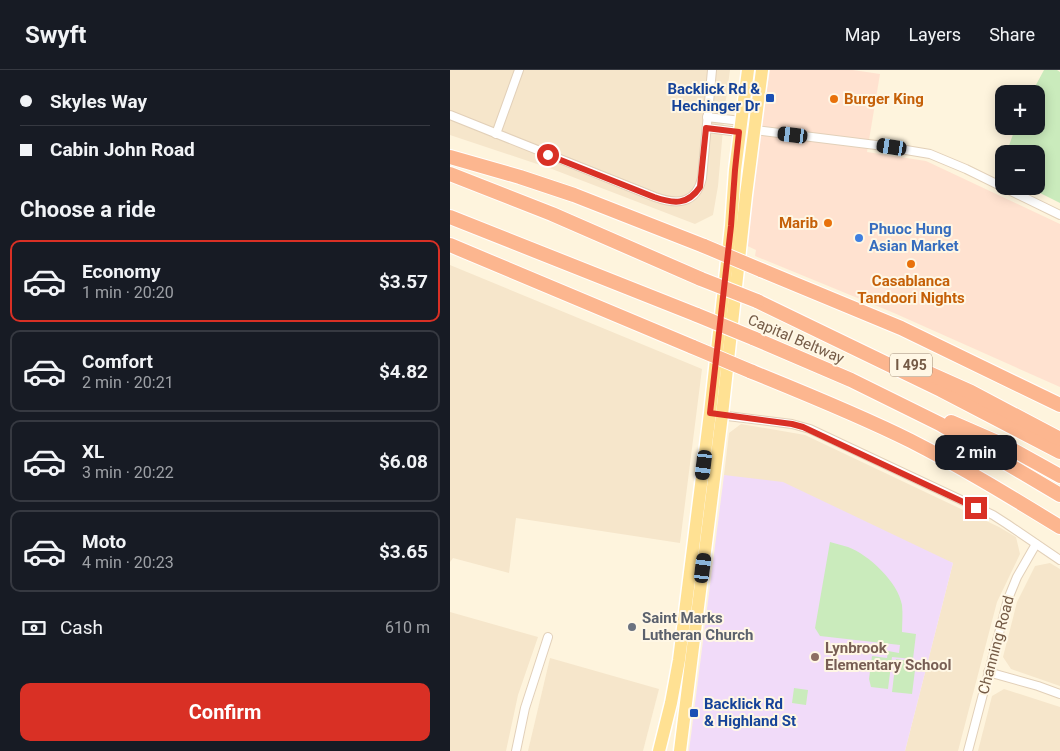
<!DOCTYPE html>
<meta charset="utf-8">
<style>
:root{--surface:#171b24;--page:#20242c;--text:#f1f3f6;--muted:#9ea1a6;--line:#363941;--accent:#d93025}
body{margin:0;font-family:Roboto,sans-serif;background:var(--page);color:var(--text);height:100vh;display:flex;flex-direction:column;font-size:19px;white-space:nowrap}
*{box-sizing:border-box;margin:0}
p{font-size:16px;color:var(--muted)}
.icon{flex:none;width:28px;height:28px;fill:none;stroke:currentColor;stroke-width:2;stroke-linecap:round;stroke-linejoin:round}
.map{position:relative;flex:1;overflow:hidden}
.drawer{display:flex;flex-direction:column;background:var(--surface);width:450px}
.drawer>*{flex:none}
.hud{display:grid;align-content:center;height:110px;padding:0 20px;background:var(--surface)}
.fabs{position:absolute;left:545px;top:15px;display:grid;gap:10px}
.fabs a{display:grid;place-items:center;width:50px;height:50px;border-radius:10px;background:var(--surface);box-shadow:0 2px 12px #0003;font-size:25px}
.end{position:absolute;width:22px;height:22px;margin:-11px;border:6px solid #d93025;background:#fff;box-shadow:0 0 0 2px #fff}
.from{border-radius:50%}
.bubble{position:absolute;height:35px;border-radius:10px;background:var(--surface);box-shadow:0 2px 12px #0003;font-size:16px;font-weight:700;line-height:35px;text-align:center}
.car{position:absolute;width:15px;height:30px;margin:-15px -8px;border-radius:6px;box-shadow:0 0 4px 1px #0007;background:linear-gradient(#222 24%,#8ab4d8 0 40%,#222 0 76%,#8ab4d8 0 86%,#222 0)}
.hud b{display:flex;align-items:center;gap:18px;height:48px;font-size:19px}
.hud b+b{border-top:1px solid var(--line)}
.hud i{width:12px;height:12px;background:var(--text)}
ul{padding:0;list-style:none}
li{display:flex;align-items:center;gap:15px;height:82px;margin:0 10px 8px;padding:0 10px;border:2px solid var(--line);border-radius:10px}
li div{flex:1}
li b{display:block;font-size:19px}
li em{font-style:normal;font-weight:700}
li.active{border-color:var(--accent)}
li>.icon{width:45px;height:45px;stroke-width:1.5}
h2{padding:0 20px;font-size:22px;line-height:60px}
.pay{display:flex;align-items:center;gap:12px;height:55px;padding:0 20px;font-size:19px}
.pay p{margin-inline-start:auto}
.action{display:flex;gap:10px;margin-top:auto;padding:10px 20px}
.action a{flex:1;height:58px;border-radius:10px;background:var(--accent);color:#fff;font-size:20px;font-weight:700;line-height:58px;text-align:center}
header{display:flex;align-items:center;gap:30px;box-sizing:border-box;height:70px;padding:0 25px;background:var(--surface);border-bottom:1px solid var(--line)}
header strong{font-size:24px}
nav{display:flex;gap:28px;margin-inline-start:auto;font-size:18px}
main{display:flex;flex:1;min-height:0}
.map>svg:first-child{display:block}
.residential{fill:#f6e6cb}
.commercial{fill:#ffe2d0}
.education{fill:#f1dbf9}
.green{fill:#caebbc}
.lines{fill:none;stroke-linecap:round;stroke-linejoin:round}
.minor-casing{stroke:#e2d0b9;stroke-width:10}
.primary-casing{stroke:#fff;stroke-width:15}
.motorway-casing{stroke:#fff;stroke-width:16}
.minor{stroke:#fff;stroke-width:8}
.primary{stroke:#ffe193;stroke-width:12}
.motorway{stroke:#fcb68f;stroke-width:14}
.motorway-bridge-casing{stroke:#fff;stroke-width:16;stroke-linecap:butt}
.motorway-bridge{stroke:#fcb68f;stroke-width:14}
.route{stroke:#d93025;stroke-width:6}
.transit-dot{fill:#1a4fb4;stroke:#fff7e5;stroke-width:2}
.food-dot{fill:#e8710a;stroke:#fff7e5;stroke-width:2}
.shop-dot{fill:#3f7fe0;stroke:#fff7e5;stroke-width:2}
.worship-dot{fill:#6b7280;stroke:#fff7e5;stroke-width:2}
.education-dot{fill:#8d6e63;stroke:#fff7e5;stroke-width:2}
.labels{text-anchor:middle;stroke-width:4;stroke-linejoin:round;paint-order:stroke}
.shield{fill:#fff7e5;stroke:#9e8975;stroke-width:1}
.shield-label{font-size:14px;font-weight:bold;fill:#745a45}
.transit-label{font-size:15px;font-weight:bold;fill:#164399;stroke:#fff7e5;text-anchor:end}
.food-label{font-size:15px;font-weight:bold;fill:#c56008;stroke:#fff7e5;text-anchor:start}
.shop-label{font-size:15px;font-weight:bold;fill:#366cbe;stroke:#fff7e5;text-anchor:start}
.street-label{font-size:15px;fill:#745a45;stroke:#fff7e5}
.worship-label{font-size:15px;font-weight:bold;fill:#5b616d;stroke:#fff7e5;text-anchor:start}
.education-label{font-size:15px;font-weight:bold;fill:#785e54;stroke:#fff7e5;text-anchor:start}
</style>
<header>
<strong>Swyft</strong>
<nav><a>Map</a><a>Layers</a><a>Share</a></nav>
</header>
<main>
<section class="drawer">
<div class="hud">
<b><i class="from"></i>Skyles Way</b>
<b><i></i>Cabin John Road</b>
</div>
<h2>Choose a ride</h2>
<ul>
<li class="active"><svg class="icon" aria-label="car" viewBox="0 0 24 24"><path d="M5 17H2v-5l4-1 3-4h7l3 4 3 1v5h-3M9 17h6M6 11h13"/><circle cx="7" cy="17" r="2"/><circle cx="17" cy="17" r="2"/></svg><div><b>Economy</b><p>1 min · 20:20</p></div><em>$3.57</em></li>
<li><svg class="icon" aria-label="car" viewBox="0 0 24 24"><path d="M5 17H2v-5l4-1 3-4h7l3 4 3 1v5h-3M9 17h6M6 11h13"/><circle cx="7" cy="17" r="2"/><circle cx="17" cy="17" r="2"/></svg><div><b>Comfort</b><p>2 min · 20:21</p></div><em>$4.82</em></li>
<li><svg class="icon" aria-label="car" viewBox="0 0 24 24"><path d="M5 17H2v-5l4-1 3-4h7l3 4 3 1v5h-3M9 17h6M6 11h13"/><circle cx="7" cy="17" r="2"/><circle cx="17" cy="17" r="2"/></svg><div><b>XL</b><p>3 min · 20:22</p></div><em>$6.08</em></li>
<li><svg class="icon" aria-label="car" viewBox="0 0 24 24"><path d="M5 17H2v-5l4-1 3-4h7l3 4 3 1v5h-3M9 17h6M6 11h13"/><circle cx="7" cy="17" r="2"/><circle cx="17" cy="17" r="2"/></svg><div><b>Moto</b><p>4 min · 20:23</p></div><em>$3.65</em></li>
</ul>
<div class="pay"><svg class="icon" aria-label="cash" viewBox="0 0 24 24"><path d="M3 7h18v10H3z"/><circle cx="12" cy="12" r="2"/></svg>Cash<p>610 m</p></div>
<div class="action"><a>Confirm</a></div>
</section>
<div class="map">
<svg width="610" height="681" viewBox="0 0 610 681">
<rect width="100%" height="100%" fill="#fef4dd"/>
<g class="residential">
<polygon points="0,0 280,0 275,37 268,116 263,145 245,154 102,99 0,65"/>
<polygon points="0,195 252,299 230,473 66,448 59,503 3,488 0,492"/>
<polygon points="291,354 355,365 549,457 566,467 570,484 547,532 508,681 455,681 503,493 274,405 279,363"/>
<polygon points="600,493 610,499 610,616 561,599 553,587 567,532 585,496"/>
<polygon points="0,542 88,567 68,625 56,681 0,681"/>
<polygon points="100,588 209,619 193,681 78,681"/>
<polygon points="554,619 610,637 610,681 528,681 542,626"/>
</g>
<polygon class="commercial" points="320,0 403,0 430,4 417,82 476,91 610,154 610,317 444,243 305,186 306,180 291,173"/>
<polygon class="education" points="274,405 333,412 503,493 455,681 239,681"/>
<g class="green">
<polygon points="594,0 607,0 610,2 610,133 576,116 586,116 586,84 556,84 566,56 586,56 586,24 581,24"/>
<path d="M 380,472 C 386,474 392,475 398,477 C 419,485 448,512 452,535 C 453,544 452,554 452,562 L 466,564 L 463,589 L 442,587 L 438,619 L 421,617 L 419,609 L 422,586 L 437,588 L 438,581 L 449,583 L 450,575 L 370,566 L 365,558 Z"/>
<polygon points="446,589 466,592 462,624 442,622"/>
<polygon points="344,618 358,620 356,635 342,633"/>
</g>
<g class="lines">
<defs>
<g id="minor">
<path d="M 0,45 L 205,127 C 227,135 246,134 252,108 L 262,0"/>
<polyline points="257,47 291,51 294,53"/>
<polyline points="257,58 289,62 305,60 426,75 480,84 516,99 610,145"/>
<polyline points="46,64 69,0"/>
<polyline points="269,345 342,354 360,359 543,445 557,454 610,490"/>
<polyline points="538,602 588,616 610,624"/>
<polyline points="66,681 75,638 98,567"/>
<polyline points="518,681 558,529 567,507 586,474"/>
</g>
<g id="primary">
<polyline points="209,681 221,633 229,590 260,343 281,156 285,100 298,0"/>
<polyline points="230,681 272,345 296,125 312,0"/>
</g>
<g id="motorway">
<polyline points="0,87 70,107 124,125 254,176"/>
<polyline points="0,104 102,144 251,209"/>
<polyline points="0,147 247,245"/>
<polyline points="0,175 243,277"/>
<polyline points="311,200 451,258 610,335"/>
<polyline points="307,231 491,320 610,382"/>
<polyline points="303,268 401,310 490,354 610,425"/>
<polyline points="456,293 521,322 610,369"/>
<path d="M 300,301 C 354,323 409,345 461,371 C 512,397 561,427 610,457"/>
<polyline points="501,352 556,376 610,406"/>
</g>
</defs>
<use href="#minor" class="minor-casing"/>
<use href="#primary" class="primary-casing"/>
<use href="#motorway" class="motorway-casing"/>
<use href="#minor" class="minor"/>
<use href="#primary" class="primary"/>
<use href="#motorway" class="motorway"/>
<defs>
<g id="motorway-bridge">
<polyline points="254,176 311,200"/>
<polyline points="251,209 307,231"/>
<polyline points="247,245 303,268"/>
<polyline points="243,277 300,301"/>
</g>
</defs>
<use href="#motorway-bridge" class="motorway-bridge-casing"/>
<use href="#motorway-bridge" class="motorway-bridge"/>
</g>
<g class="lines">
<path class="route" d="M 98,85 L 204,127 C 224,134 238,135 250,117 L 256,58 L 289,62 L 285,100 L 281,156 L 260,343 L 342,354 L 353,357 L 526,438"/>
</g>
<g class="transit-dot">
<rect x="315" y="23" width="10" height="10" rx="2.5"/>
<rect x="239" y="638" width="10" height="10" rx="2.5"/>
</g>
<g class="food-dot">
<circle cx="384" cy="29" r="5"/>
<circle cx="378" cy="153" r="5"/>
<circle cx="461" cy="194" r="5"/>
</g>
<circle class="shop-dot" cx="409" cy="168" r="5"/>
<circle class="worship-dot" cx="182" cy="557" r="5"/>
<circle class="education-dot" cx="365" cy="587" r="5"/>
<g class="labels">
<rect class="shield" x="440" y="283.5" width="42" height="23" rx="4"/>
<g class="shield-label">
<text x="461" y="300">I 495</text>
</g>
<g class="transit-label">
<text x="310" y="24">Backlick Rd &amp;<tspan x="310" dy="17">Hechinger Dr</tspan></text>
<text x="254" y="639" text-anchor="start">Backlick Rd<tspan x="254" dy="17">&amp; Highland St</tspan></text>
</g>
<g class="food-label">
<text x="394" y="34">Burger King</text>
<text x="368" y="158" text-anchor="end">Marib</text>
<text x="461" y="216" text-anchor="middle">Casablanca<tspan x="461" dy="17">Tandoori Nights</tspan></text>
</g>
<g class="shop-label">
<text x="419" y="164">Phuoc Hung<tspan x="419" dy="17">Asian Market</tspan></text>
</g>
<g class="street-label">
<text transform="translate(346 269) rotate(23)" y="5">Capital Beltway</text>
<text transform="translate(546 575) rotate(-75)" y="5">Channing Road</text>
</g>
<g class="worship-label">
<text x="192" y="553">Saint Marks<tspan x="192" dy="17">Lutheran Church</tspan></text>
</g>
<g class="education-label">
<text x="375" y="583">Lynbrook<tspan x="375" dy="17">Elementary School</tspan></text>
</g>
</g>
</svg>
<div class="fabs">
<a>+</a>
<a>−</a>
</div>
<i class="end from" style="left:98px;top:85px"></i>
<i class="end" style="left:526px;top:438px"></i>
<div class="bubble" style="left:485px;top:365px;width:82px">2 min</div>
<i class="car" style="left:343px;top:65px;rotate:277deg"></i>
<i class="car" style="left:442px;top:77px;rotate:279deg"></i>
<i class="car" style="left:254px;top:395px;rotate:187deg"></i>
<i class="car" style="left:253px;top:498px;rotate:7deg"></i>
</div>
</main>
